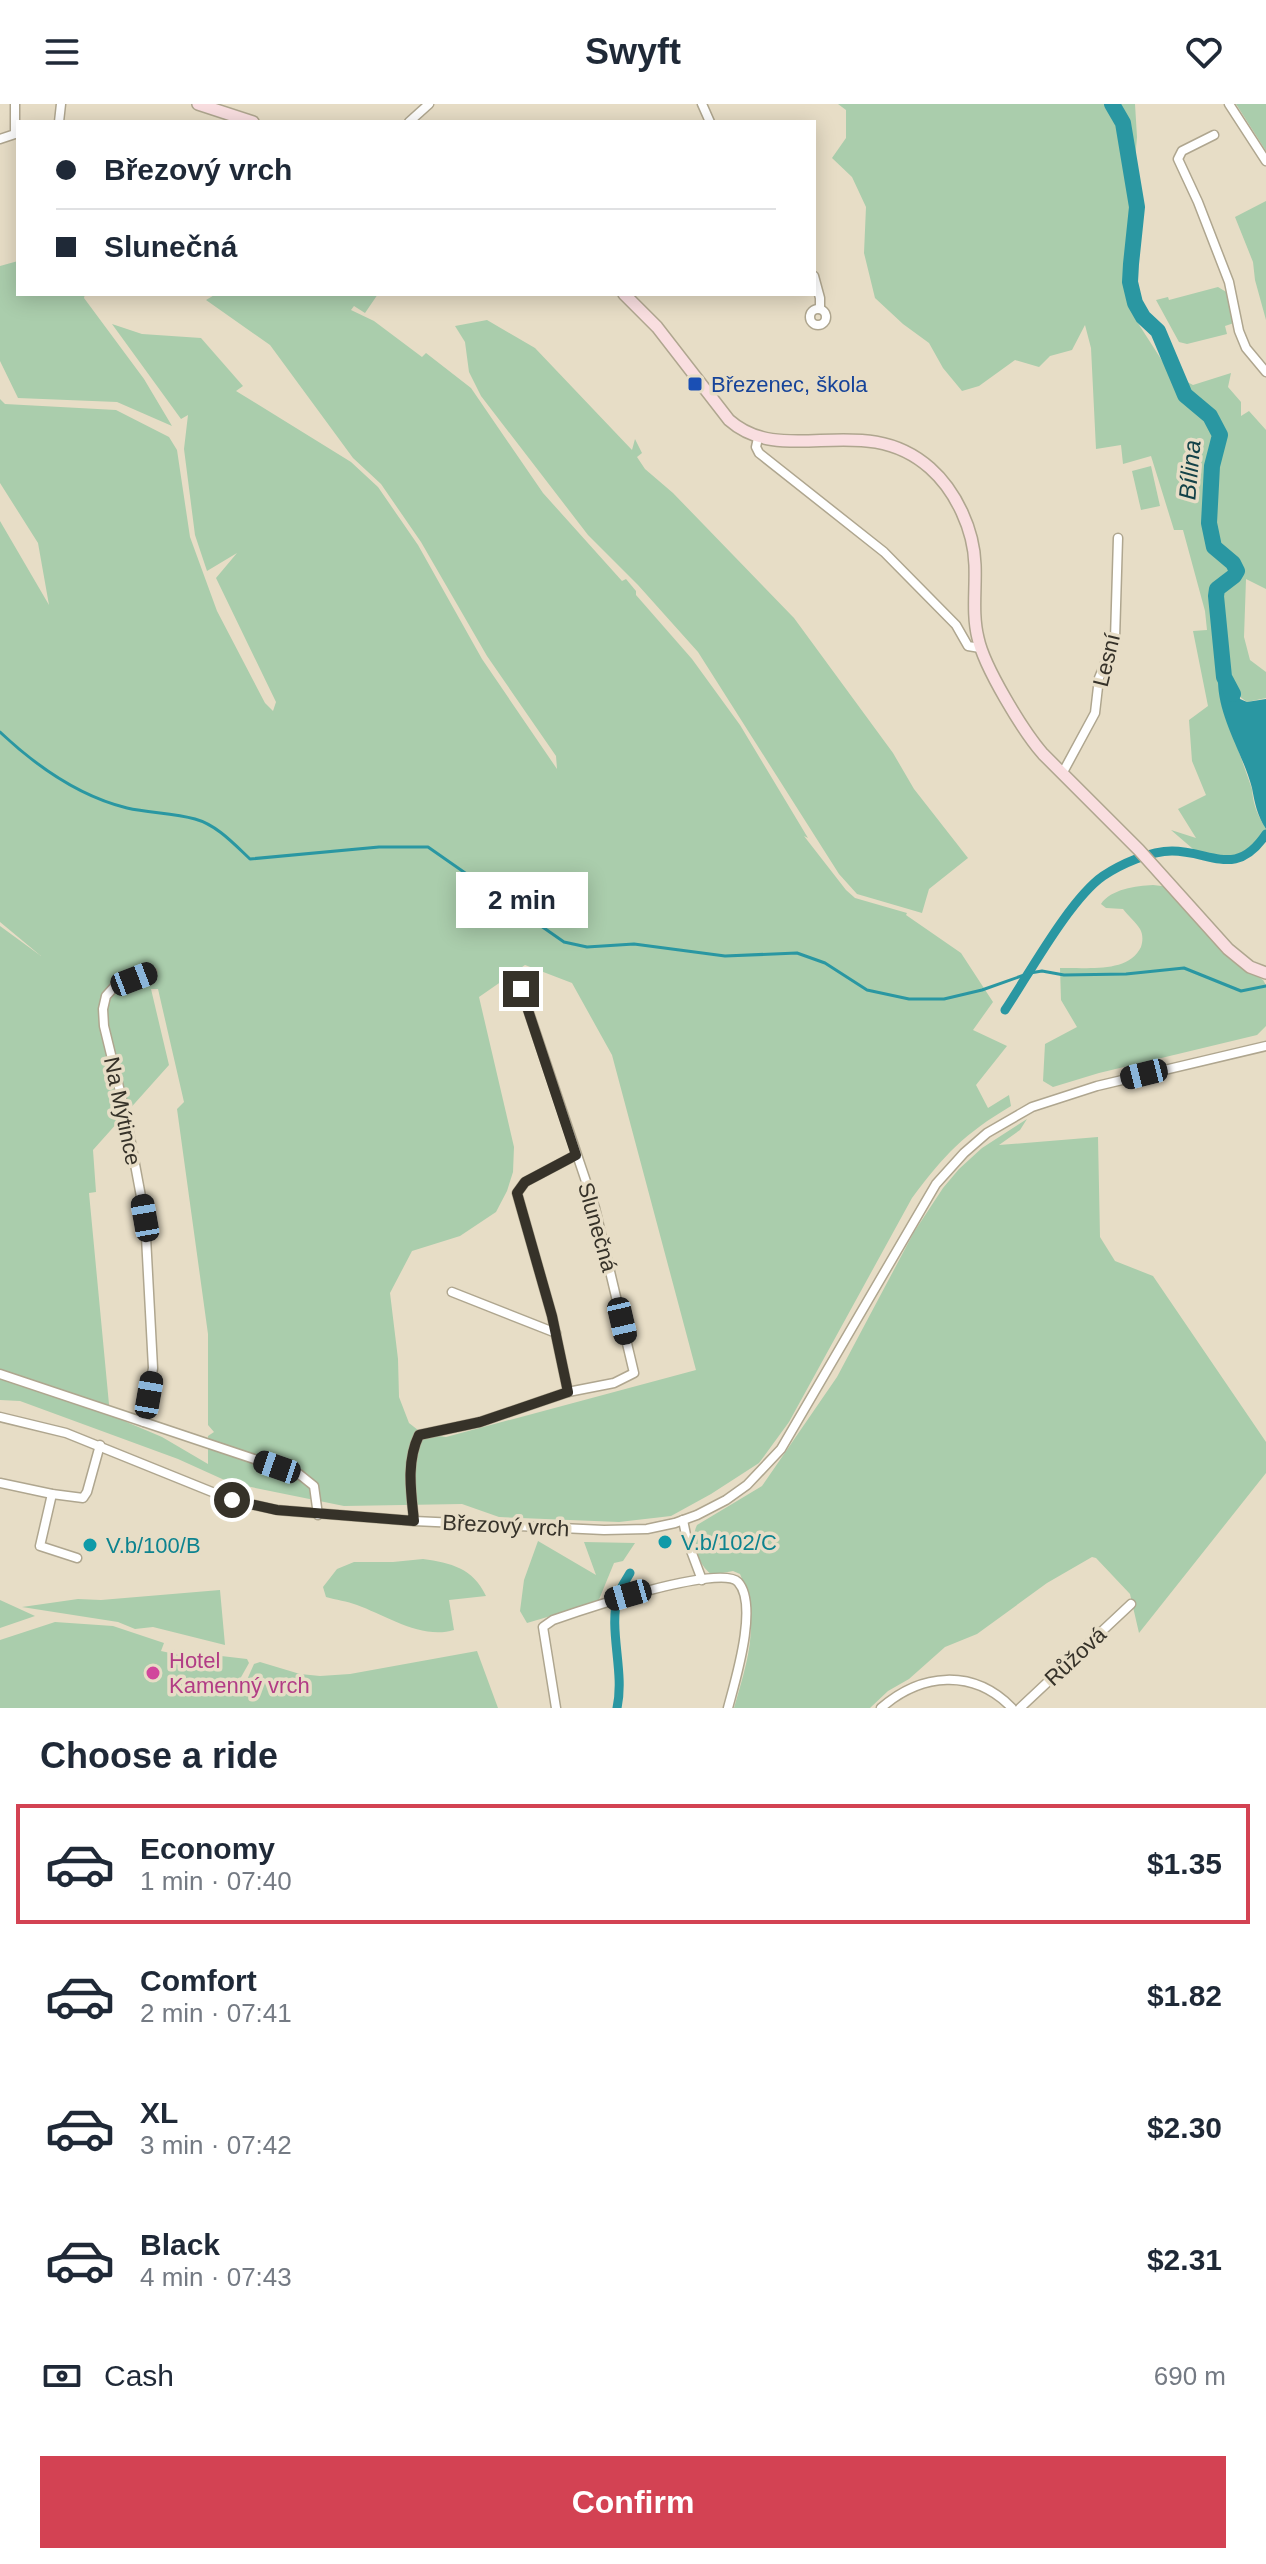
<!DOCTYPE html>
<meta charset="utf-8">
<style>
:root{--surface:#fff;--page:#f6f6f7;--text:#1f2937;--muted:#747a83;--line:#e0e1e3;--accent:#d34253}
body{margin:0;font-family:Helvetica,sans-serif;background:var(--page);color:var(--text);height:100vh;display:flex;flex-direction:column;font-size:30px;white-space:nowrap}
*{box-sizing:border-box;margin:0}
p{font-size:26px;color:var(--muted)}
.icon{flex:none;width:44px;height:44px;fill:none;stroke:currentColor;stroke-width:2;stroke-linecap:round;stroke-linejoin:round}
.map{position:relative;height:1604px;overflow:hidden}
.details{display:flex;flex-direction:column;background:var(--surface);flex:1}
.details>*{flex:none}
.banner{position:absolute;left:16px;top:16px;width:800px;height:176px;border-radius:0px;box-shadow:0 4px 20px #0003;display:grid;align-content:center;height:176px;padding:0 40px;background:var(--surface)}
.end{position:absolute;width:36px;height:36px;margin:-18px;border:10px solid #363229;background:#fff;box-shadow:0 0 0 4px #fff}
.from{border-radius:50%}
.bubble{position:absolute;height:56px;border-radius:0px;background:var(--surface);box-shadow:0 4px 20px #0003;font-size:26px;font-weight:700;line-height:56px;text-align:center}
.car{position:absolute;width:24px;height:48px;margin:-24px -12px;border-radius:10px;box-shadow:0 0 6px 2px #0007;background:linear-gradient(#222 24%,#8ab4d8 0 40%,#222 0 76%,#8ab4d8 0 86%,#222 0)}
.banner b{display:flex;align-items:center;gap:28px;height:76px;font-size:30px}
.banner b+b{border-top:2px solid var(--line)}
.banner i{width:20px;height:20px;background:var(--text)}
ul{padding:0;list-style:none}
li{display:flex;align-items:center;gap:24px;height:120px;margin:0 16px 12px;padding:0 24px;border:4px solid transparent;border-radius:0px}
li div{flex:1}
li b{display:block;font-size:30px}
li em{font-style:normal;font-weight:700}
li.active{border-color:var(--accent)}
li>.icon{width:72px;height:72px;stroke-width:1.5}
h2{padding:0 40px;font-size:36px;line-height:96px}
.pay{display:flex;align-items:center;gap:20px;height:88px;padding:0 40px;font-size:30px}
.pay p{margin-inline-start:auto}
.button{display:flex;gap:16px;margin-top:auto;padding:16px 40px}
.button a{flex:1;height:92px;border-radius:0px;background:var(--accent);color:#fff;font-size:32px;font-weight:700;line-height:92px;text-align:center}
header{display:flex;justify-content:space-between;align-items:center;height:104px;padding:0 40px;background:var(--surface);font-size:36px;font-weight:700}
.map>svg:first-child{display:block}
.green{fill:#aacdac;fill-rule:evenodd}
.water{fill:#2a97a2}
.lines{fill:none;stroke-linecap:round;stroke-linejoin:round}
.stream{stroke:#2a97a2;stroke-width:3}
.canal{stroke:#2a97a2;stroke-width:9}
.river{stroke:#2a97a2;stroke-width:16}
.street-casing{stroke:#afa68f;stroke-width:11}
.secondary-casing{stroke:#afa68f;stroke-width:14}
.street{stroke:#fff;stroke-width:8}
.secondary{stroke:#f9dee0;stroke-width:11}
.route{stroke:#363229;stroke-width:10}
.transit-dot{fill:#1a4fb4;stroke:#e7ddc6;stroke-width:3}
.culture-dot{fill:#0f9aa8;stroke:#e7ddc6;stroke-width:3}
.hotel-dot{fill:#d1479c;stroke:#e7ddc6;stroke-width:3}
.labels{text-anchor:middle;stroke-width:7;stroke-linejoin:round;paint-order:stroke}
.transit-label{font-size:22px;fill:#164399;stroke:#e7ddc6;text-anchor:start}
.street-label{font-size:22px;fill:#363229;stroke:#e7ddc6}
.culture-label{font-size:22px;fill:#0d838f;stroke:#e7ddc6;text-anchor:start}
.hotel-label{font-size:22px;fill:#b23c85;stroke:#e7ddc6;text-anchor:start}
.water-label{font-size:24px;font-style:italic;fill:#144248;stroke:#e7ddc6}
</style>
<header><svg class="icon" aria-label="menu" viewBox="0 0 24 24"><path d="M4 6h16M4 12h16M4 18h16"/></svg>Swyft<svg class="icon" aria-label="heart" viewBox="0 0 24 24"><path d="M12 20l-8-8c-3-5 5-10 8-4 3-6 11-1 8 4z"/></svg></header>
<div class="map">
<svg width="1266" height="1604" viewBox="0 0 1266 1604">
<rect width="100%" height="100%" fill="#e7ddc6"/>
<g class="green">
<path d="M 838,0 L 1135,0 L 1137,33 L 1124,185 L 1136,216 L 1170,269 L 1193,281 L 1231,269 L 1228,283 L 1241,298 L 1241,312 L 1249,307 L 1266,326 L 1266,485 L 1246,475 L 1244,533 L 1250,556 L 1266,568 L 1266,594 L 1247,598 L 1218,577 L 1221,597 L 1252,685 C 1253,701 1258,712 1266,725 L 1253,745 L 1233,753 L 1222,754 L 1200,751 L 1171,726 L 1196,734 L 1178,705 L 1206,691 L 1192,657 L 1189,616 L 1208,602 L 1193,527 L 1207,526 L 1205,507 L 1183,426 L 1174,426 L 1151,352 L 1123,360 L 1121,341 L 1096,345 L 1091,244 L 1085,221 L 1072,246 L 1050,252 L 1039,263 L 1015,256 L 979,282 L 962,287 L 943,264 L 929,239 L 903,220 L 875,194 L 864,149 L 866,103 L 852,73 L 832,54 L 846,34 L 846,6 Z"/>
<polygon points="1236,0 1266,0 1266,47"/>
<polygon points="1266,97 1266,216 1255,176 1253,158 1235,113"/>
<polygon points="18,157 18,190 85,190 84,194 144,275 172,322 117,298 18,294 0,257 0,162"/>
<polygon points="1218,183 1228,189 1234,219 1225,222 1227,230 1187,240 1179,238 1156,196 1168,193 1169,196"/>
<path d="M 216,190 L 378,190 L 365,209 L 354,202 L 351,206 L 374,217 L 422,253 L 426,249 L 471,284 L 543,389 L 622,477 L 626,475 L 636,487 L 636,491 L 692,555 L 740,621 L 808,734 L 804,732 L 846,786 L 855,794 L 907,809 L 906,811 L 961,849 L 993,898 L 973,926 L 1007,942 L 976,981 L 988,1004 L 1009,991 L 1011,1002 C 964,1030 945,1050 912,1094 L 789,1318 L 759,1359 L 711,1390 L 671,1412 L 619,1418 L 499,1413 L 462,1400 L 344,1402 L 231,1379 L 178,1355 L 20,1297 L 0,1296 L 0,822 L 41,852 L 0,818 L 0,417 L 49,501 L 38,439 L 0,379 L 0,295 L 5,300 L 116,306 L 169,333 L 177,346 L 190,433 L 217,507 L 265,599 L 273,607 L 276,598 L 216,474 L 237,449 L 207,467 L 195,431 L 184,345 L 188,311 L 181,315 L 112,220 L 142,230 L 201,234 L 243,282 L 236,287 L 351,358 L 378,383 L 418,441 L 482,555 L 557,665 L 556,652 L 487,552 L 421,438 L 381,380 L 353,354 L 270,241 L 206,196 ZM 525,861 L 572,879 L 612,951 L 696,1266 L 446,1333 L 423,1330 L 409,1319 L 399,1293 L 398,1255 L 390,1189 L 412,1147 L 460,1132 L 496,1108 L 507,1087 L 513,1068 L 514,1043 L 479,893 ZM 151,885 L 158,885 L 184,998 L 177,1005 L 208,1230 L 208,1321 L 214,1328 L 208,1332 L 208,1360 L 162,1333 L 110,1311 L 89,1089 L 96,1088 L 93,1046 L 169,961 Z"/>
<polygon points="487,216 535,244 632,346 635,335 642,349 637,353 645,365 673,389 794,514 893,649 914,685 968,754 929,785 922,809 857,790 839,770 698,548 638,481 588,431 481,292 469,268 465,238 455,222"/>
<polygon points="1151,362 1160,402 1141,406 1132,367"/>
<path d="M 1153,781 L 1170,783 L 1248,866 L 1263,876 L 1266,881 L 1266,922 L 1257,931 L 1099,969 L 1053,983 L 1043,977 L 1045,940 L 1077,923 L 1061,896 L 1060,864 C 1086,863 1128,870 1141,843 C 1143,837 1143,830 1140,825 C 1136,818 1128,812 1123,805 L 1106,804 L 1101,800 C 1111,785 1136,782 1153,781 Z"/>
<path d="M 1027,1015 L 1020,1026 L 999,1041 L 1098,1033 L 1100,1133 L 1115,1157 L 1153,1172 L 1266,1338 L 1266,1369 L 1139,1529 L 1130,1490 L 1096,1454 L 1092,1453 L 1047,1479 L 977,1530 L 945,1543 L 909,1575 L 888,1587 L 870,1604 L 734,1604 C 748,1555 761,1518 740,1470 L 733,1467 L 712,1471 C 698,1460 689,1438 697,1421 L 762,1382 L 837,1273 L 914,1128 L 943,1084 L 959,1065 L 982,1044 Z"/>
<polygon points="538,1437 596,1471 584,1438 635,1439 623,1457 614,1459 598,1498 527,1519 520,1507 524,1476"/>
<path d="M 423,1455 C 451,1459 473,1464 486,1492 L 449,1496 L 454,1526 C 422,1536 385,1511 357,1501 C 347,1497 336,1496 326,1493 L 323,1483 L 337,1465 L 354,1458 L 393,1458 Z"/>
<polygon points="220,1486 225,1541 153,1523 135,1525 118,1518 22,1503 78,1495 101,1496"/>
<polygon points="0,1496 35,1512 0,1524"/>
<polygon points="55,1518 113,1522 164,1539 161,1547 197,1555 204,1550 247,1555 249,1559 240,1575 246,1578 254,1560 260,1558 300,1570 320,1572 350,1570 477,1547 498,1604 0,1604 0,1536"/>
</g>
<path class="water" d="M 1224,573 L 1231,573 L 1236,580 L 1240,595 L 1247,598 L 1266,595 L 1266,725 C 1257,711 1255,700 1252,684 C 1243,649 1218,614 1218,576 Z"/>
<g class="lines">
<path class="stream" d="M 0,628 C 35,661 78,692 127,704 C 149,709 173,709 195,715 C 217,721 234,740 250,755 L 379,743 L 428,743 L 564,838 L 587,843 L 634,840 L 725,852 L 797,849 L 825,859 L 867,886 L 909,895 L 944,895 L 982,886 L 1030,869 L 1042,867 L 1064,871 L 1126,870 L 1184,864 L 1241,887 L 1266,882"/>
<g class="canal">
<path d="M 1005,906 C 1029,870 1070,795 1103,772 C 1121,760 1150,747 1172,747 C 1211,747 1236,775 1266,730"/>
<path d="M 617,1604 C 625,1567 608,1527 618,1491 C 621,1483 626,1476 630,1469"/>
</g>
<polyline class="river" points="1112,0 1123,19 1137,103 1131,160 1130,178 1135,199 1143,213 1158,227 1185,291 1210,312 1220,331 1212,362 1209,419 1214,443 1233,459 1237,467 1234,472 1217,485 1216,492 1224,573 1233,590"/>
<defs>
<g id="street">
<polyline points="702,0 710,18"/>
<polyline points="1229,0 1266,57"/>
<polyline points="59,18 61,0"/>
<polyline points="409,18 429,0"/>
<polyline points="1214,31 1182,47 1178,55 1198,98 1229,178 1239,227 1246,244 1266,268"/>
<polyline points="0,35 15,30 15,0"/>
<polyline points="814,172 820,194 820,205"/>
<circle cx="818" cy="213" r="8"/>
<polyline points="758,334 756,343 759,349 884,448 956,521 968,542 980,544"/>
<polyline points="1062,670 1095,609 1099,574 1115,535 1118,434"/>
<polyline points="521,885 595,1104 634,1269 614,1279 568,1288"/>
<polyline points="452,1188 556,1229"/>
<polyline points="0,1270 299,1370 314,1382 318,1411"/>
<polyline points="0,1313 66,1329 232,1396 277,1406 414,1417 604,1426 647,1425 675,1419 697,1411 726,1396 747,1381 781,1345 936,1080 964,1049 987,1029 1032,1003 1097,982 1266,942"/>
<polyline points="144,1318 153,1264 145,1114 126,1012 104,922 103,905 106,892 115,882 152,868"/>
<polyline points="0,1379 52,1390 83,1394 87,1388 100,1341"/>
<polyline points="52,1390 40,1442 77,1454"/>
<polyline points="683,1416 687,1436 702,1476"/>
<path d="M 414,1417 C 411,1388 406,1358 419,1331 L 480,1318 L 568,1288 L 552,1212 L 517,1089 L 525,1078 L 576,1051"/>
<path d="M 556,1604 L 543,1523 L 553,1516 C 579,1507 720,1459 738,1478 C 759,1501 735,1577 728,1604"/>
<path d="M 881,1604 C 921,1569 973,1564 1012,1604"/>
<polyline points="1020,1604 1131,1500"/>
</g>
<g id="secondary">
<polyline points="198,0 253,18"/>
<path d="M 624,190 L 657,223 L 729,316 C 784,365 864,305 930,364 C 956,387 974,426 975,461 C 976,485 972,510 978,534 C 984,563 1023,627 1043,650 L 1139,746 L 1228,845 L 1250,863 L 1266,869"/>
</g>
</defs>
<use href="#street" class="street-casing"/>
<use href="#secondary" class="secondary-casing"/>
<use href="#street" class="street"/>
<use href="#secondary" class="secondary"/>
</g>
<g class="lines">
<path class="route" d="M 232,1396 L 277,1406 L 414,1417 C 411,1388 406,1358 419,1331 L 480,1318 L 568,1288 L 552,1212 L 517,1089 L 525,1078 L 576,1051 L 521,885"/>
</g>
<rect class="transit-dot" x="687" y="272" width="16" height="16" rx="4"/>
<g class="culture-dot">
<circle cx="665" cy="1438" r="8"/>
<circle cx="90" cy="1441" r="8"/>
</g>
<circle class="hotel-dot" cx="153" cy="1569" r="8"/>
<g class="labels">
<g class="transit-label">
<text x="711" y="288">Březenec, škola</text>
</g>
<g class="street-label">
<text transform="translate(1106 556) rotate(-76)" y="8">Lesní</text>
<text transform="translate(123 1007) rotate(78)" y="8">Na Mýtince</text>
<text transform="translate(598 1123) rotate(74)" y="8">Slunečná</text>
<text transform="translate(506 1421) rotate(3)" y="8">Březový vrch</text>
<text transform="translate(1075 1552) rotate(-43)" y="8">Růžová</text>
</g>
<g class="culture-label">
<text x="681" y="1446">V.b/102/C</text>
<text x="106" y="1449">V.b/100/B</text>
</g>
<g class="hotel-label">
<text x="169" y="1564">Hotel<tspan x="169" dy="25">Kamenný vrch</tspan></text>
</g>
<g class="water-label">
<text transform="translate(1190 366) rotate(-85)" y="8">Bílina</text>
</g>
</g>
</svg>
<i class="end from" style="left:232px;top:1396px"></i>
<i class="end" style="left:521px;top:885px"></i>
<div class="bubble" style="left:456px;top:768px;width:132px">2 min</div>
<i class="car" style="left:134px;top:875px;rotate:69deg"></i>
<i class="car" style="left:1144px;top:970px;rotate:256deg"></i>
<i class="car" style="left:145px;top:1114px;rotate:350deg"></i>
<i class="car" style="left:622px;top:1217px;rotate:167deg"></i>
<i class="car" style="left:149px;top:1291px;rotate:10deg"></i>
<i class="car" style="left:277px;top:1363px;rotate:289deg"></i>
<i class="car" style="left:628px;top:1491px;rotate:254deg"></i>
<div class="banner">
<b><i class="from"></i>Březový vrch</b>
<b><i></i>Slunečná</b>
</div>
</div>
<section class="details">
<h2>Choose a ride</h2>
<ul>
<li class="active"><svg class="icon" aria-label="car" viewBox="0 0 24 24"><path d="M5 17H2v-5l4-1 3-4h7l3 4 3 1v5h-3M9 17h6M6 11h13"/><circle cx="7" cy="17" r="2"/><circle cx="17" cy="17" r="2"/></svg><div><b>Economy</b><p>1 min · 07:40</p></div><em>$1.35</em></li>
<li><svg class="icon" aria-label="car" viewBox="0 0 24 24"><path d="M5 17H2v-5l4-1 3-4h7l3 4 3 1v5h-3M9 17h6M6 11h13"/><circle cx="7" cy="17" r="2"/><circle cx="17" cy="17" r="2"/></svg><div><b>Comfort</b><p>2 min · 07:41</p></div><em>$1.82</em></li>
<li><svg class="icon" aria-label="car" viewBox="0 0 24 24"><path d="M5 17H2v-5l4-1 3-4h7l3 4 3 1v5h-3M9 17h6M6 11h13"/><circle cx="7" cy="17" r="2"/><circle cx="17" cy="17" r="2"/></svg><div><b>XL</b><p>3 min · 07:42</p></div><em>$2.30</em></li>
<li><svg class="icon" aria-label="car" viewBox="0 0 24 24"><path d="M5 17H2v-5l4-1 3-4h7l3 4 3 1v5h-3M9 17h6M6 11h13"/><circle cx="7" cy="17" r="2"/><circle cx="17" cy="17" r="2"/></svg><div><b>Black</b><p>4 min · 07:43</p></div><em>$2.31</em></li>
</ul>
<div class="pay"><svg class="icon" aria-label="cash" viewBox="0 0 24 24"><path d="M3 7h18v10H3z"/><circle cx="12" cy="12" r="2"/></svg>Cash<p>690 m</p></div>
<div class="button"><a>Confirm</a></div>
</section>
